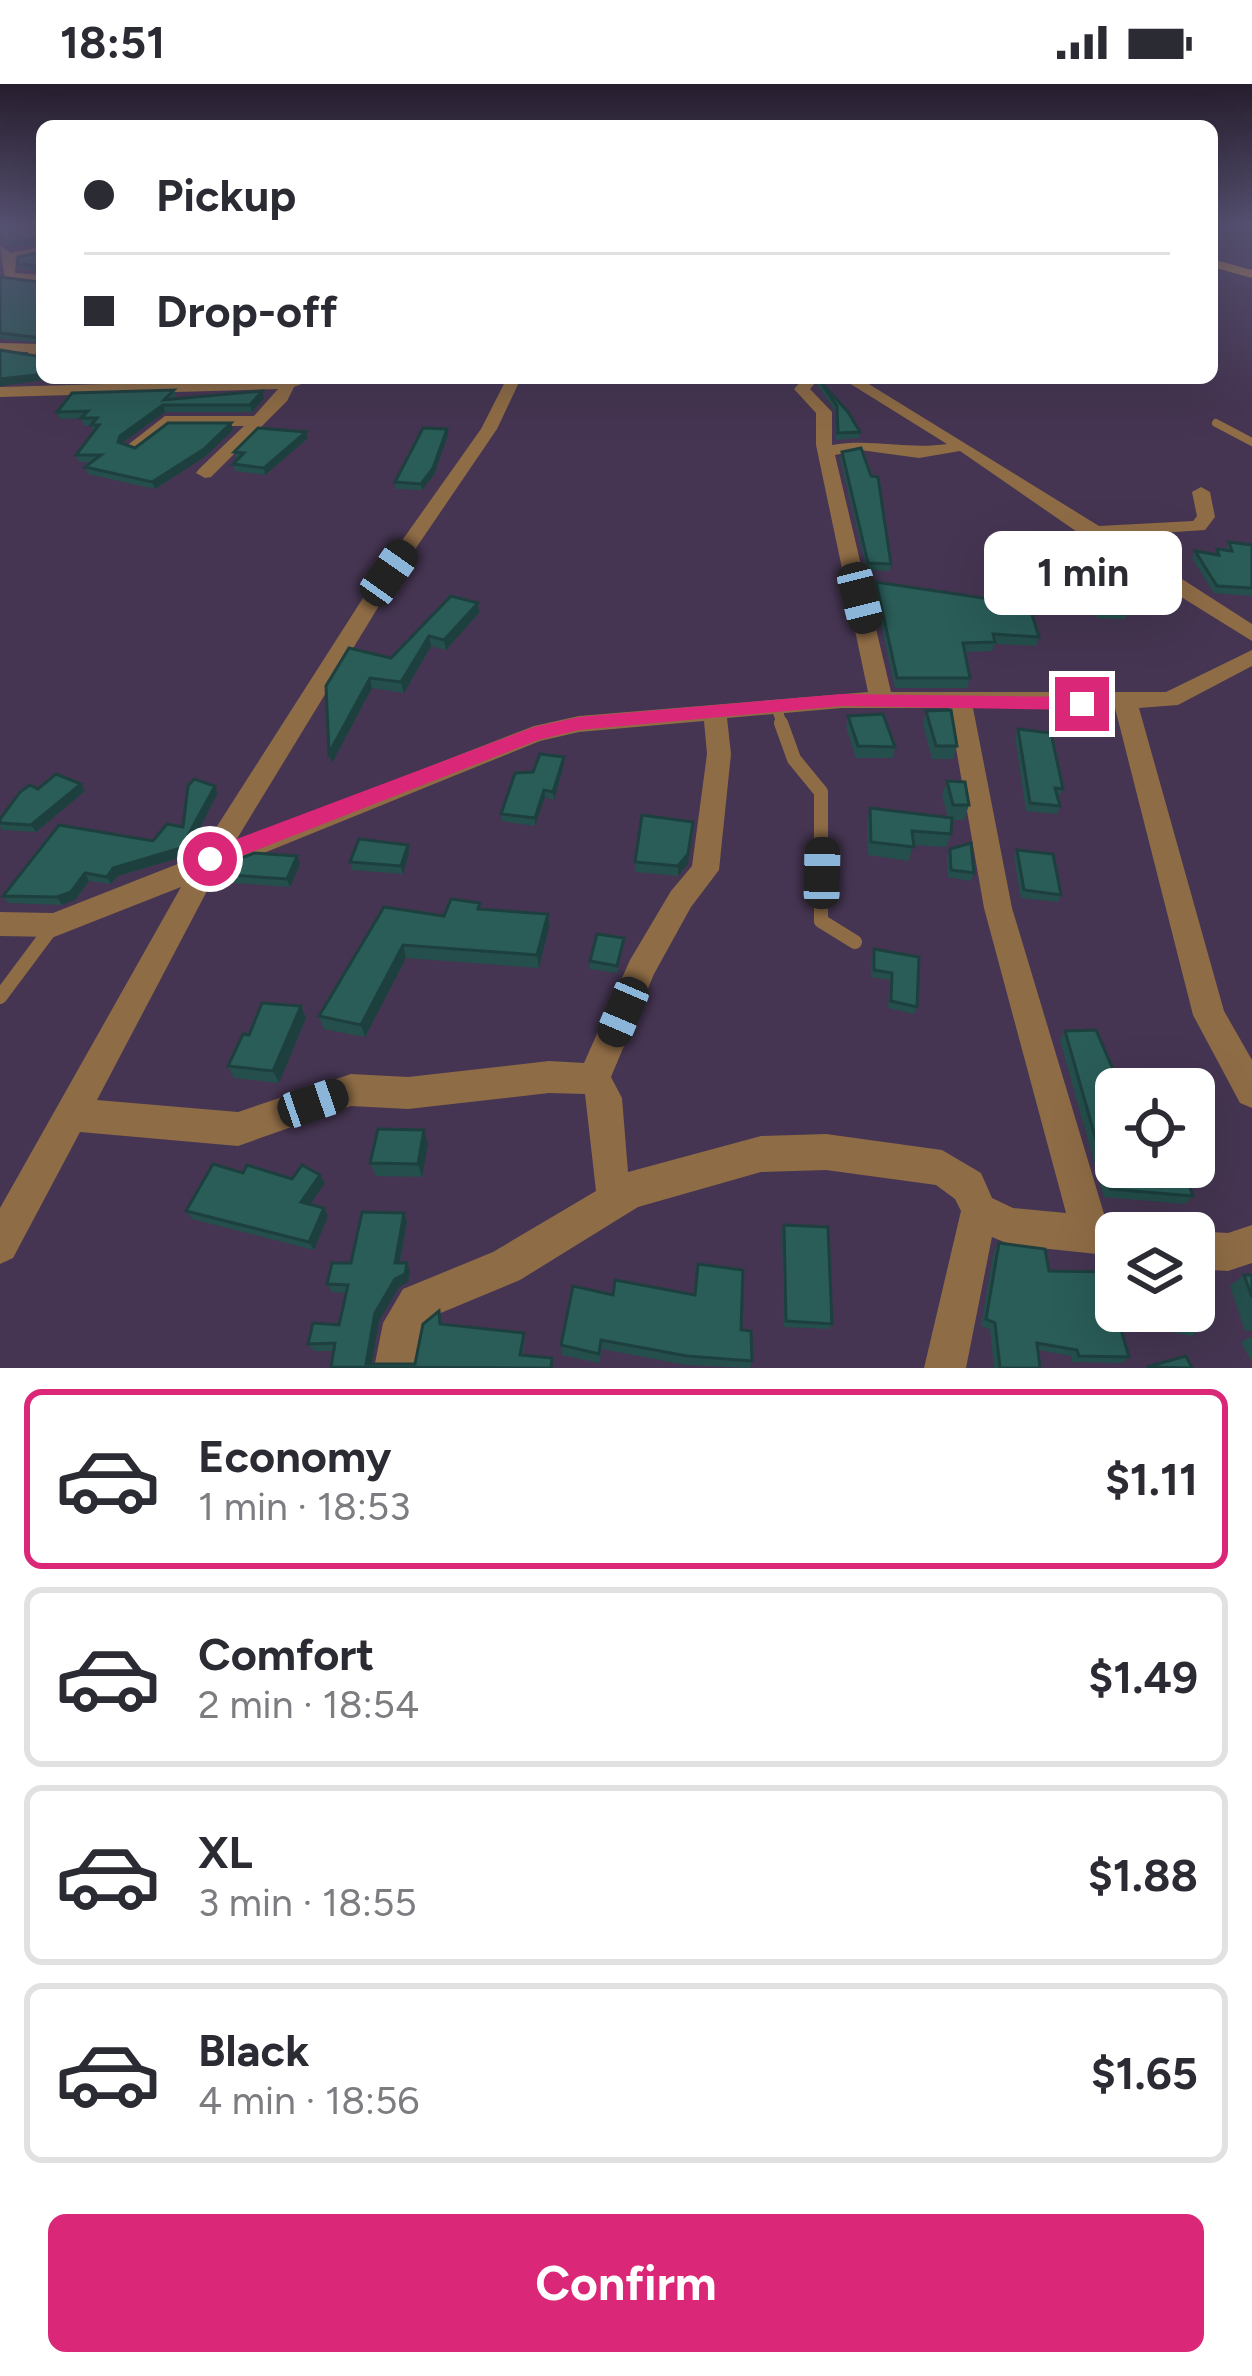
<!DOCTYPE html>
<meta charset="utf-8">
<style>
:root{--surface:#fff;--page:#f7f7f7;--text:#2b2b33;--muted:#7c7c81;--line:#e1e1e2;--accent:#db2777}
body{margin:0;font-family:Figtree,sans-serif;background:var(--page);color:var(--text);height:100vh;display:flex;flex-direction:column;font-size:45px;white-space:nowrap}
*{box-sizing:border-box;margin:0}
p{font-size:39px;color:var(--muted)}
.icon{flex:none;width:66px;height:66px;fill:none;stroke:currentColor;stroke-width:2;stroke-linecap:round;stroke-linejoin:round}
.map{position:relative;height:1284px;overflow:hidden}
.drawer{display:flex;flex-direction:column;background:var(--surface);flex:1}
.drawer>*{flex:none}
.guide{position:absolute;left:36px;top:36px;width:1182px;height:264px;border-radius:18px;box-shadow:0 12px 48px #0002;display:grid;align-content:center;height:264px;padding:0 48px;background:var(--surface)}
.controls{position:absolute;left:1095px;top:984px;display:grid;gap:24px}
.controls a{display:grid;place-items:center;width:120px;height:120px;border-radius:18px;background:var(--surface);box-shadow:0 12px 48px #0002;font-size:60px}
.end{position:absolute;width:54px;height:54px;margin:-27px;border:15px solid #db2777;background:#fff;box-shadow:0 0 0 6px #fff}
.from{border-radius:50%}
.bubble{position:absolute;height:84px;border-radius:18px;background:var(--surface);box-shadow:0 12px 48px #0002;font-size:39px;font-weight:700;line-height:84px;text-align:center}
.car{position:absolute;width:36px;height:72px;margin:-36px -18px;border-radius:15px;box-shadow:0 0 9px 3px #0007;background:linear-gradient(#222 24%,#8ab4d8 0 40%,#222 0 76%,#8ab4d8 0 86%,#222 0)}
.guide b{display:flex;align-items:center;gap:42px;height:114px;font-size:45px}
.guide b+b{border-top:3px solid var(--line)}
.guide i{width:30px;height:30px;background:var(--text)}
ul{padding:21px 0 0;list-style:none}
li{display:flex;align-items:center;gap:36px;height:180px;margin:0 24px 18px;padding:0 24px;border:6px solid var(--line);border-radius:18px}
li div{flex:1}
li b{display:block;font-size:45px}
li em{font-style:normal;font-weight:700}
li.on{border-color:var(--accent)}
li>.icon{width:108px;height:108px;stroke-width:1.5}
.cta{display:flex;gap:24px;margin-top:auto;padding:24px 48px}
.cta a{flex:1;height:138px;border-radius:18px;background:var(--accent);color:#fff;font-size:48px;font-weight:700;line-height:138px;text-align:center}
.status{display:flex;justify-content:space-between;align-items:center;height:84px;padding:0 60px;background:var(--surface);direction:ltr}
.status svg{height:33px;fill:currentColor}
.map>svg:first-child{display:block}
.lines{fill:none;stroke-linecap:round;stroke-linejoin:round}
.lane-far2{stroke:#8e6c46;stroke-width:8}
.lane-far1{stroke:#8e6c46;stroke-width:10}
.lane{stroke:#8e6c46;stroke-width:14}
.street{fill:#8e6c46;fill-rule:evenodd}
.secondary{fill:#bb8545;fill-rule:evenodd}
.wall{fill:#244f4c}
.shaded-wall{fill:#1d403e}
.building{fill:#2a5c58;stroke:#1d403e;stroke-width:3}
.route{fill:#db2777}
</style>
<div class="status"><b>18:51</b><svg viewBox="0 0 49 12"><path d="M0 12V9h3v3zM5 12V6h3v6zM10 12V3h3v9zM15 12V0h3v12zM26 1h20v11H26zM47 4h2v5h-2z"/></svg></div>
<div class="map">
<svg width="1252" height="1284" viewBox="0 0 1252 1284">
<rect width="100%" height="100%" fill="#453552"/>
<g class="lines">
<polyline class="lane-far2" points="1216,339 1252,358"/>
<polyline class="lane-far1" points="776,623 783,642"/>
<g class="lane">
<polyline points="781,639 794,675 821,708 821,837 855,858"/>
<polyline points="0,913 53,842"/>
</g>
<g class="street">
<polygon points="0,162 11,169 42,163 42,169 16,175 15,189 42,191 42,199 5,195"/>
<polygon points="0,259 42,260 42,276 29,273 28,268 0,267"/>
<polygon points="316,294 294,303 287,317 211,393 205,394 196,389 199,385 244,342 169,342 139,367 125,363 165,332 254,332 278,305 0,313 0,303"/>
<path d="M 507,294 L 521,294 L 497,345 L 399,489 L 235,758 L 534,642 L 579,632 L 868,608 L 816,361 L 816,329 L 794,305 L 804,294 L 819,294 L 810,305 L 832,328 L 832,361 C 871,354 908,366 947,360 L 841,294 L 859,294 L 1099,442 L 1193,437 L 1197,432 L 1192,408 L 1201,403 L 1210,408 L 1215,433 L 1205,446 L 1115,452 L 1252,540 L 1252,557 L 1083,452 L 960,367 L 919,374 L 860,366 L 835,371 L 891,608 L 1166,608 L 1252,566 L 1252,582 L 1178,621 L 1139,624 L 1224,927 L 1252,976 L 1252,1024 L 1240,1019 L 1193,931 L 1115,624 L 973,624 L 1012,824 L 1105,1133 L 1129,1140 L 1133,1149 L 1116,1149 L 1116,1172 L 1011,1161 L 992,1153 L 966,1284 L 924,1284 L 961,1127 L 955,1115 L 936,1101 L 826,1086 L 761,1088 L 638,1123 L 520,1196 L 431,1233 L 422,1246 L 416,1284 L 374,1284 L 383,1239 L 403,1205 L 493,1168 L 596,1107 L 585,1010 L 549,1009 L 408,1025 L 351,1022 L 238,1062 L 80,1048 L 13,1174 L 0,1180 L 0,1124 L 181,803 L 54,853 L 0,852 L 0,828 L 53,829 L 198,772 L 379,489 L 481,345 ZM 842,624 L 949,624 L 984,824 L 1066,1129 L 1013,1124 L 992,1114 L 981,1089 L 942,1066 L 826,1050 L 761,1052 L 628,1088 L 622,1014 L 611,993 L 654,890 L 691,823 L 719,786 L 731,670 L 727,634 ZM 704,637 L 707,670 L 692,782 L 671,807 L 630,876 L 584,979 L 549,977 L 408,993 L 351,990 L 238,1028 L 97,1016 L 217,788 L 540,657 L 579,648 Z"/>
<polygon points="1252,1141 1252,1179 1228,1187 1194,1185 1194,1149 1189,1149 1194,1147 1228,1149"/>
</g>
<polygon class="secondary" points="1212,175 1252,186 1252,194 1212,183"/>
</g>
<g class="wall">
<polygon points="42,165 42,188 20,185 18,180 41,168"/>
<polygon points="0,188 1,193 39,198 42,188 42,259 0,255"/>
<polygon points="819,296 860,348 859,354 836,356 836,328 818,302"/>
<polygon points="174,306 176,312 174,315 264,314 252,328 165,328 122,359 135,364 231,339 233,346 206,372 155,405 88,390 85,383 91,378 79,378 76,371 94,348 91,341 84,341 81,334 60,335 57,328"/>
<polygon points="447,345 448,351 434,391 422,406 396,405 395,398"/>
<polygon points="308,354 265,391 235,387 233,380 238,375 236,374 234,368"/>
<polygon points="842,368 891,480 890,487 867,486 840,374"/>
<polygon points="1229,458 1252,461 1252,512 1214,509 1192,474 1195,467 1214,470 1217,465 1226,466"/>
<polygon points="1089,496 1128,528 1125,535 1097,534 1086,503"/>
<polygon points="876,498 1039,553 1036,562 995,560 992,567 964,568 970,594 967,604 895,604 874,507"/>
<polygon points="451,512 479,529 446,566 431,562 404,609 372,604 332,679 329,669 326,602 391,574"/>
<polygon points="926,627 957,662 953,675 932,675 923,640"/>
<polygon points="848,632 895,663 893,674 856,674 846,643"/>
<polygon points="1018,645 1063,705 1059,712 1057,712 1060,722 1057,730 1026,727 1015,652"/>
<polygon points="564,673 564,680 554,716 545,713 535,742 502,737 501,730 533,688"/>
<polygon points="947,697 969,721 964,736 952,736 951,750 946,763 913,761 909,777 868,771 867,738 870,724 948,734 942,712"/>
<polygon points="85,707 36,748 2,746 0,742 0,735"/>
<polygon points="218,709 185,772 118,792 111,800 89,797 76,815 62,821 8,819 3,812 153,757 183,743"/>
<polygon points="408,761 409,769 403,790 352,786 350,778"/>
<polygon points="950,765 974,789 971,797 948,793 947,773"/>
<polygon points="1017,766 1061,811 1058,818 1021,814 1014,773"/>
<polygon points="635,778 688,780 678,792 635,788"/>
<polygon points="300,780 290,803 234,799 231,791"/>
<polygon points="384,823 444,832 481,825 548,830 549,843 539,884 406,874 365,953 324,945 319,932"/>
<polygon points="624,854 617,889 590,885 590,877"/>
<polygon points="874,865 917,923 914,930 888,924 890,896 871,893 872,873"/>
<polygon points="301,922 306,934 279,999 234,994 228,982 249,951"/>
<polygon points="1065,947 1116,1083 1193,1112 1185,1120 1104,1113 1060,956"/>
<polygon points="428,1060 422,1093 376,1092 370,1079"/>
<polygon points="292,1095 325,1099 310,1120 328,1132 314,1166 192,1135 186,1127"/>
<polygon points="404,1129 407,1138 400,1179 410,1187 408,1198 399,1203 379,1237 372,1280 415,1280 439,1227 443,1240 525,1256 523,1271 553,1284 331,1284 334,1267 314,1267 308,1260 339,1241 346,1209 332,1208 327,1200"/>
<polygon points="784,1141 832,1240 829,1245 784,1243 782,1147"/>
<polygon points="999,1159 1049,1187 1115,1195 1200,1246 1192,1252 1128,1239 1121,1245 1129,1273 1122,1279 1072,1278 1071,1272 1038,1266 1040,1284 994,1284 990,1245 981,1242 994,1166"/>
<polygon points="1244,1191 1252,1191 1252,1247 1245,1247 1230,1202"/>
<polygon points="573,1202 741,1246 752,1277 750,1284 686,1281 602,1265 599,1279 562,1271 561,1261"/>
<polygon points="1252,1252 1252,1277 1251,1277 1241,1258"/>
</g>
<g class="shaded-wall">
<polygon points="39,153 41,159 12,164 10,159"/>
<polygon points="42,286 43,294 39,297 0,302 0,295"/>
<polygon points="262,307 264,314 252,328 250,321"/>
<polygon points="163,321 165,328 122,359 118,358 120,352"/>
<polygon points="231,339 233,346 206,372 155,405 152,398"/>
<polygon points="447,345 448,351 434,391 422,406 421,400"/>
<polygon points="306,348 308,354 265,391 264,384"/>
<polygon points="478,519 479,529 446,566 444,556"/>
<polygon points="429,552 431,562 404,609 401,598"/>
<polygon points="370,594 372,604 332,679 329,669"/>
<polygon points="564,673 564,680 554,716 553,708"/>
<polygon points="81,700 85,707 36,748 31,741"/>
<polygon points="215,702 218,709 185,772 118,792 111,800 107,793 113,784 181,764"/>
<polygon points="544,706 545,713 535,742 535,734"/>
<polygon points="692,749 688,780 678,792 678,782"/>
<polygon points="408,761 409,769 403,790 401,782"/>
<polygon points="297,772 300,780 290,803 287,795"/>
<polygon points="85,789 89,797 76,815 62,821 57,813"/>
<polygon points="548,830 549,843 539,884 537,871"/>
<polygon points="403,861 406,874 365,953 361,941"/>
<polygon points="301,922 306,934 279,999 273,987"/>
<polygon points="424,1046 428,1060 422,1093 418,1080"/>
<polygon points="320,1091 325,1099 306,1126 301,1118"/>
<polygon points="324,1124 328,1132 314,1166 309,1158"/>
<polygon points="404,1129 407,1138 398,1187 395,1179"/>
<polygon points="407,1179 410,1187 408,1198 399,1203 379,1237 371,1284 366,1280 375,1229"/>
</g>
<g class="building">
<polygon points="0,140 42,140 42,156 39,153 10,159 0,154"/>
<polygon points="42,165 42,182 18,180 18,173 41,168"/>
<polygon points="42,188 42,254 0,249 0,193 39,198"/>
<polygon points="0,266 42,273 42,286 36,291 0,295"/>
<polygon points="819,296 848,328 860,348 838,349 837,322"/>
<polygon points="174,306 164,316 262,307 250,321 163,321 120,352 118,358 135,364 168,339 231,339 204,365 152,398 85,383 101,371 76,371 99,341 91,341 97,334 81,334 88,327 57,328 72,309"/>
<polygon points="258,344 306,348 264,384 233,380 244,369 234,368"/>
<polygon points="423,344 447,345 433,384 421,400 395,398"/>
<polygon points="861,364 871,392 878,393 891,480 868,479 842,368"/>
<polygon points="1229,458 1252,461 1252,504 1217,502 1195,467 1219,471 1217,465 1232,467"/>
<polygon points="1089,496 1115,498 1128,528 1100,527"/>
<polygon points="876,498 1029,521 1039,553 993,550 995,558 963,559 970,594 897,594"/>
<polygon points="451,512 478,519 444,556 429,552 401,598 370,594 329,669 326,602 349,564 391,574"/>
<polygon points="951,626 957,662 936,662 926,627"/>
<polygon points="883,630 895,663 858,662 848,632"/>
<polygon points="1018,645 1051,649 1063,705 1055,704 1060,722 1030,719"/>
<polygon points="540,670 564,673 553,708 544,706 535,734 501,730 515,689 533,688"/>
<polygon points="56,690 81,700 31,741 0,739 0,735 20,708 30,701 38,705"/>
<polygon points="194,695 215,702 181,764 113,784 107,793 85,789 71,808 57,813 3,812 59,741 153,757 167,740 183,743 188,702"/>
<polygon points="947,697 965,698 969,721 953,721"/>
<polygon points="870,724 952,734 951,750 912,747 914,763 871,758"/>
<polygon points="642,731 693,738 688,770 678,782 635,778"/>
<polygon points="359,755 408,761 401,782 350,778"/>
<polygon points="971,759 974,789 951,786 950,765"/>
<polygon points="1017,766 1053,770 1061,811 1024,806"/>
<polygon points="254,769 297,772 287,795 231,791 239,775"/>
<polygon points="451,815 480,819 478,825 548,830 537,871 403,861 361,941 319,932 384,823 444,832"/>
<polygon points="597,850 624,854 617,882 590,877"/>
<polygon points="874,865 919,873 917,923 891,917 892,889 874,886"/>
<polygon points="262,919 301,922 273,987 228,982 243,950 249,951"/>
<polygon points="1096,946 1121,1004 1135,1005 1116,1005 1116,1083 1183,1083 1193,1112 1110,1105 1065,947"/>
<polygon points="378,1045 424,1046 418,1080 370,1079"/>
<polygon points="213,1080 243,1089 247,1081 292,1095 302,1081 320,1091 301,1118 324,1124 309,1158 186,1127"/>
<polygon points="362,1128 404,1129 395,1179 407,1179 405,1190 395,1195 375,1229 366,1280 415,1280 423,1240 439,1227 440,1240 524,1249 520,1271 552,1274 551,1284 331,1283 335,1259 308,1260 313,1239 339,1241 348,1201 327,1200 332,1179 351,1179"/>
<polygon points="784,1141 828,1143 832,1240 786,1237"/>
<polygon points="999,1159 1045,1165 1049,1187 1113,1188 1116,1195 1116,1227 1194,1227 1194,1218 1200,1246 1126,1231 1128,1239 1119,1239 1129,1273 1079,1272 1077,1266 1037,1259 1040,1284 1000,1284 995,1239 986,1235"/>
<polygon points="698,1180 743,1186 741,1246 751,1247 752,1277 687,1272 601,1256 599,1270 561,1261 573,1202 613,1211 615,1196 695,1211"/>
<polygon points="1244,1191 1252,1191 1252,1213"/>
<polygon points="1186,1272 1192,1284 1147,1283"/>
</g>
<linearGradient id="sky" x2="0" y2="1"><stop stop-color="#261d2d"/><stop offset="0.44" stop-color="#565171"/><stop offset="1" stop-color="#565171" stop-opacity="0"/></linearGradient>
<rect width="1252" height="320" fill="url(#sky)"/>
<polygon class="route" points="842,610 1082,613 1091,620 1082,626 842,622 579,646 538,656 218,781 202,781 199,775 202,768 534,643 579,633"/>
</svg>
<div class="controls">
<a><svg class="icon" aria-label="locate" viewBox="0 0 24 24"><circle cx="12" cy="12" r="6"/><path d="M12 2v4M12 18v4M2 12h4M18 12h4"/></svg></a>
<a><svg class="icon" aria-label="layers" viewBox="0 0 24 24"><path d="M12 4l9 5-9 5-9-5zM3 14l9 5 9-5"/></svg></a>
</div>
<i class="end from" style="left:210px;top:775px"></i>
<i class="end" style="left:1082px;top:620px"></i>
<div class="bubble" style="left:984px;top:447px;width:198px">1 min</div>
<i class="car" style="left:389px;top:489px;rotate:35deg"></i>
<i class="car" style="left:860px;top:514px;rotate:166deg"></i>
<i class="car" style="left:822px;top:789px;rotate:1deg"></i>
<i class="car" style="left:623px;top:928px;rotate:203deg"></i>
<i class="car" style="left:313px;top:1019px;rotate:71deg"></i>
<div class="guide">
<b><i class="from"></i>Pickup</b>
<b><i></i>Drop-off</b>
</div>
</div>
<section class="drawer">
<ul>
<li class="on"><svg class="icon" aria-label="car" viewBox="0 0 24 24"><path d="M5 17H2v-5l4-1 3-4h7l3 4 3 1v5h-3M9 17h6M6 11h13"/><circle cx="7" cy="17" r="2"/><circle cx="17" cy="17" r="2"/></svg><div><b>Economy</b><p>1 min · 18:53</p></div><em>$1.11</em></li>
<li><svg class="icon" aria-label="car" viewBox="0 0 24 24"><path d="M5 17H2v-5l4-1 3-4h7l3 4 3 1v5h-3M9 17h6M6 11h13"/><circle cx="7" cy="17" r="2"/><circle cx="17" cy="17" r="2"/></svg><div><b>Comfort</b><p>2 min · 18:54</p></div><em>$1.49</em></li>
<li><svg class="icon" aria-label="car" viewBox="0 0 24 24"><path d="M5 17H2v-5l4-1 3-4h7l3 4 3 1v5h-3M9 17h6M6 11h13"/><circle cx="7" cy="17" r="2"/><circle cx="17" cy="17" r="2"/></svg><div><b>XL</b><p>3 min · 18:55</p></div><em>$1.88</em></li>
<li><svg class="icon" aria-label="car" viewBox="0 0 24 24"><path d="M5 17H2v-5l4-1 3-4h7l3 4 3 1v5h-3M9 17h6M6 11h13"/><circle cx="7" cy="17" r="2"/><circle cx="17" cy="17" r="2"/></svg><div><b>Black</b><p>4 min · 18:56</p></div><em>$1.65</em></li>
</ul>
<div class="cta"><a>Confirm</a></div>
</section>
